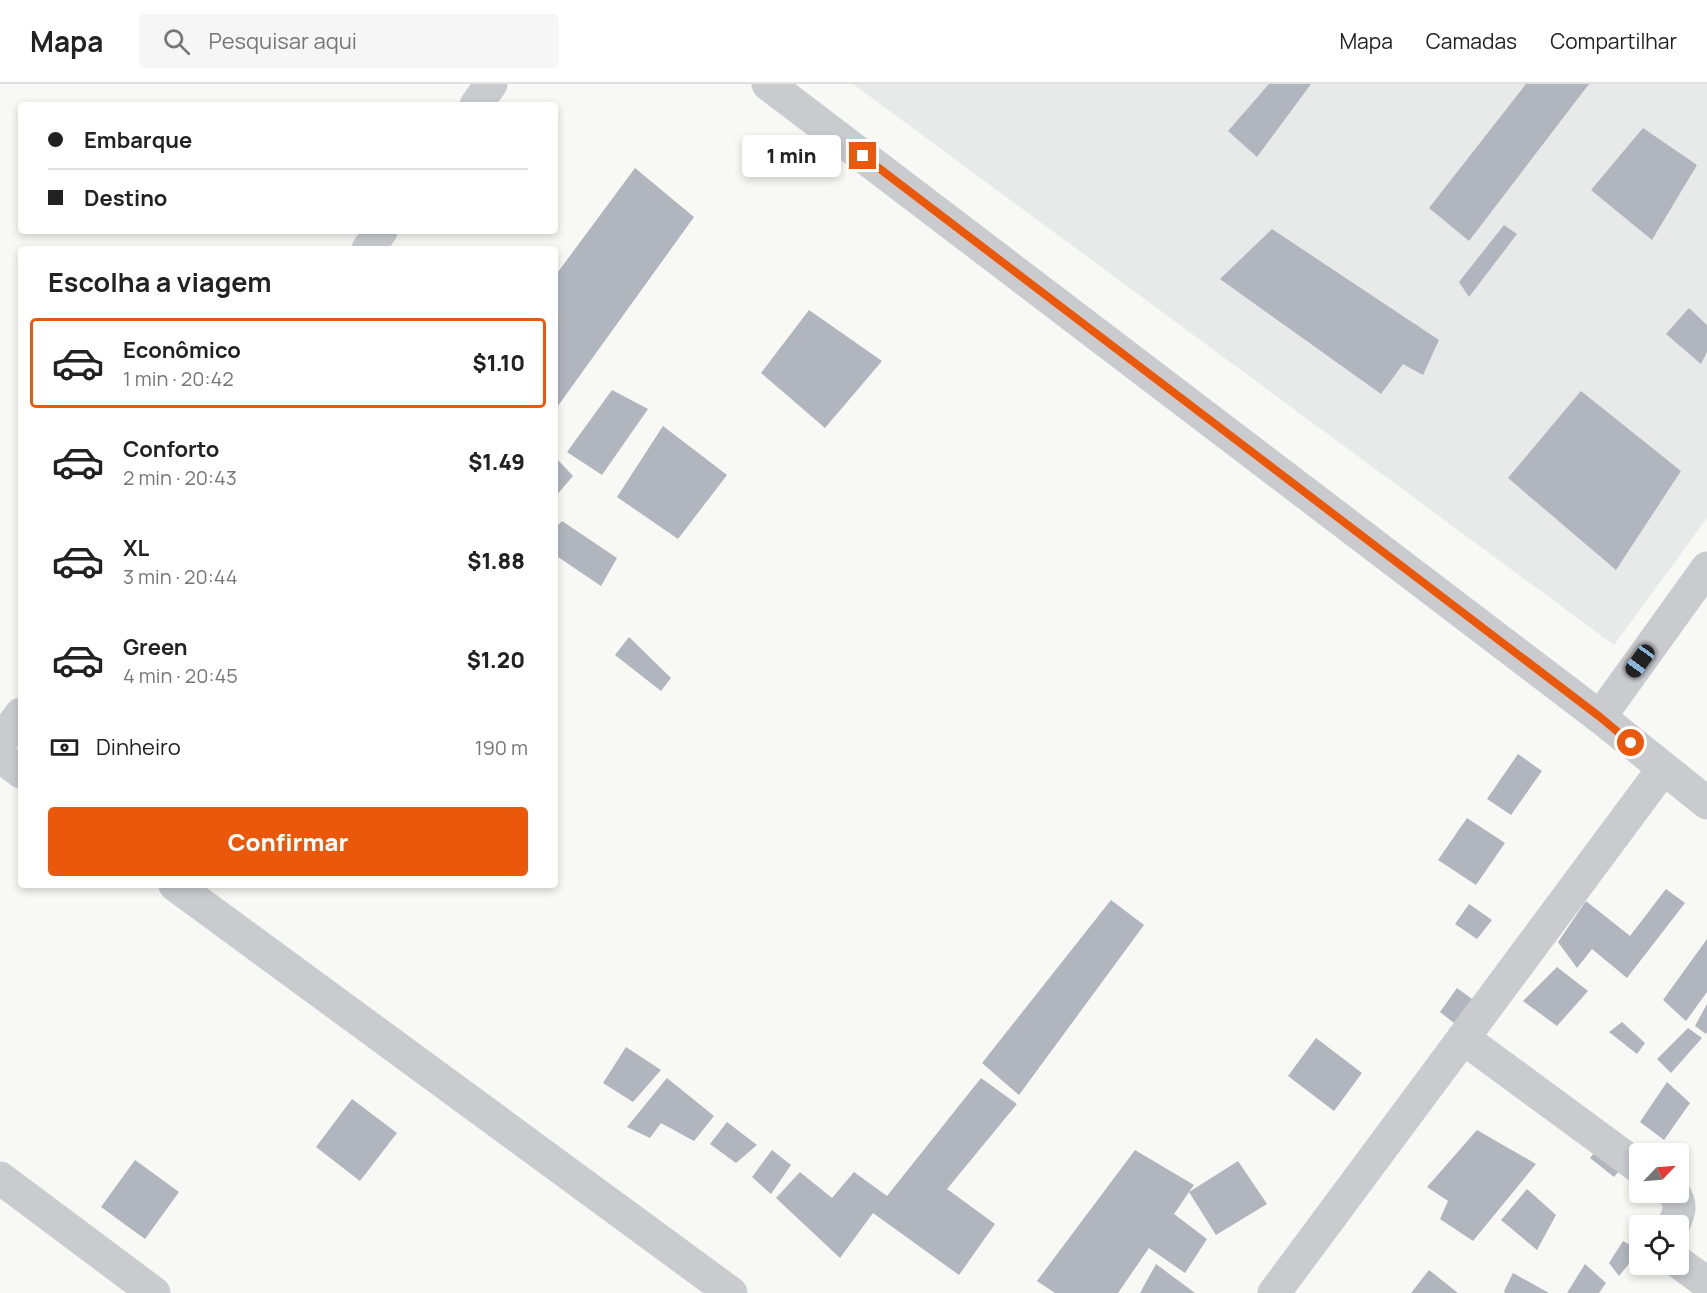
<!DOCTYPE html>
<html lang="pt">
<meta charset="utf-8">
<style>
:root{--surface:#fff;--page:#f6f6f6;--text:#222;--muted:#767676;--line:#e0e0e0;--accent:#ea580c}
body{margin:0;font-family:Manrope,sans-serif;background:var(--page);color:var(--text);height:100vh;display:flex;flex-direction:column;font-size:22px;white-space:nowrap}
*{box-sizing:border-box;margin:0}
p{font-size:20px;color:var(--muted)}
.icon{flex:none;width:33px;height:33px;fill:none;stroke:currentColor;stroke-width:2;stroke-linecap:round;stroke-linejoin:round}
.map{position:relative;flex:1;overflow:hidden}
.side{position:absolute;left:18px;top:162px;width:540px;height:642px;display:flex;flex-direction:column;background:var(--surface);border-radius:6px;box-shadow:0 3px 9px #0003}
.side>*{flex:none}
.guide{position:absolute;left:18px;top:18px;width:540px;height:132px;border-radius:6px;box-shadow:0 3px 9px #0003;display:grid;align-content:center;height:132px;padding:0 30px;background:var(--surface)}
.needle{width:39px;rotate:65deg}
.buttons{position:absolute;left:1629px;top:1059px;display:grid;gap:12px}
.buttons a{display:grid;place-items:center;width:60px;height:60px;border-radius:6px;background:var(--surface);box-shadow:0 3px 9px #0003;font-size:30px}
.end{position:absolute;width:27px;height:27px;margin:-14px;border:8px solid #ea580c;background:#fff;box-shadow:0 0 0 3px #fff}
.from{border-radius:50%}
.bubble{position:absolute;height:42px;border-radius:6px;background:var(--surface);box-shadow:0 3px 9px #0003;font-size:20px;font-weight:800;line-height:42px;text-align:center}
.car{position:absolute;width:18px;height:36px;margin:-18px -9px;border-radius:8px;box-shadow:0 0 4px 2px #0007;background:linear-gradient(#222 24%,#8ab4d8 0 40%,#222 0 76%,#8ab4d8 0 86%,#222 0)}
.guide b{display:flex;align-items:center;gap:21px;height:57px;font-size:22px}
.guide b+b{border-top:2px solid var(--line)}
.guide i{width:15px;height:15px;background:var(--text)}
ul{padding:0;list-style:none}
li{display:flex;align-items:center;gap:18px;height:90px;margin:0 12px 9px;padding:0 18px;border:3px solid transparent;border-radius:6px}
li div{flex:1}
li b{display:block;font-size:22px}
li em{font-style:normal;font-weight:800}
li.on{border-color:var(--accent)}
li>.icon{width:54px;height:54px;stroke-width:1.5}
h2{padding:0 30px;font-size:27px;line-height:72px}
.pay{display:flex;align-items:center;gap:15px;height:66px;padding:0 30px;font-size:22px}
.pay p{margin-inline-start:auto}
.button{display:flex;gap:12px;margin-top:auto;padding:12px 30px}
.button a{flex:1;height:69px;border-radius:6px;background:var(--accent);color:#fff;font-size:24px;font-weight:800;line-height:69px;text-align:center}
header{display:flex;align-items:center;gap:36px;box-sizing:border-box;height:84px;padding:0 30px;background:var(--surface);border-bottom:2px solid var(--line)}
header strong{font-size:28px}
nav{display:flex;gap:33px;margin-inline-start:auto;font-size:21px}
.search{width:420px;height:54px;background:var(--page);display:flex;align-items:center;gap:15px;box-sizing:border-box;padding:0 21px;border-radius:6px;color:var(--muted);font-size:22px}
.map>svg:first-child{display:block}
.built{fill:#e8e9e9}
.building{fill:#b1b6be}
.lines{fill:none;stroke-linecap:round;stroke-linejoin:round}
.minor{stroke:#c9cbcf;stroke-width:33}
.route{stroke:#ea580c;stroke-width:8}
</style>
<header>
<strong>Mapa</strong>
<div class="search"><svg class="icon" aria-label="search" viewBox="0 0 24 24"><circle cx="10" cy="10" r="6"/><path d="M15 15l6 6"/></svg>Pesquisar aqui</div>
<nav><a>Mapa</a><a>Camadas</a><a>Compartilhar</a></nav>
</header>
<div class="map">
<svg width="1707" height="1209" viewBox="0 0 1707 1209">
<rect width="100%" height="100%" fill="#f8f8f5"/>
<polygon class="built" points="853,0 1707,0 1707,434 1614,561"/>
<g class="building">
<polygon points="1269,0 1311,0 1257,73 1228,47"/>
<polygon points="1526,0 1589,0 1469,157 1429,124"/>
<polygon points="1643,44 1697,81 1652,156 1591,106"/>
<polygon points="635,84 694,133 555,326 555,192"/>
<polygon points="1504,141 1517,150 1469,213 1459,198"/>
<polygon points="1272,145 1439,256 1423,291 1403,280 1381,310 1220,195"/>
<polygon points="1689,224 1707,241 1707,268 1701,280 1666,250"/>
<polygon points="809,226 882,277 825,344 761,289"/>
<polygon points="612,306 648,325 602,391 567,368"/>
<polygon points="1581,307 1681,387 1616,486 1508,394"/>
<polygon points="663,342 727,391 678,455 617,413"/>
<polygon points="555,373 573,392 555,413"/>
<polygon points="562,437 617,474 601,502 555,471 555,444"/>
<polygon points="629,553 671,594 661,607 615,571"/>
<polygon points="1518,670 1542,687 1511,731 1487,715"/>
<polygon points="1467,734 1505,759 1476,801 1438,776"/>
<polygon points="1666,805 1685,819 1627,894 1592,865 1577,884 1558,858 1586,817 1630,852"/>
<polygon points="1111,816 1144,841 1019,1011 982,979"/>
<polygon points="1469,820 1492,836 1477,855 1455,840"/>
<polygon points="1707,855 1707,908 1686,937 1663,916"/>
<polygon points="1557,883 1588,907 1557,942 1523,917"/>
<polygon points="1457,904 1472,915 1454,939 1440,928"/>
<polygon points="1707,920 1707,948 1706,950 1695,942"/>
<polygon points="1622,938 1645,959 1637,970 1609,948"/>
<polygon points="1688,944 1702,954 1671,989 1657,975"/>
<polygon points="1316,954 1362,989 1334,1027 1288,992"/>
<polygon points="626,963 661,986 633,1018 603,999"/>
<polygon points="667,994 714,1032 694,1057 661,1039 650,1054 627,1043"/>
<polygon points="981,994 1017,1020 947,1105 995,1140 959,1191 873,1129 840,1174 776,1114 800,1088 832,1114 854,1088 887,1112"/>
<polygon points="1667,998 1690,1019 1664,1056 1640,1038"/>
<polygon points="352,1015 397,1049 360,1097 316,1063"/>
<polygon points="727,1038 757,1061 736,1079 710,1060"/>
<polygon points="1477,1046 1536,1080 1473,1157 1440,1135 1448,1117 1427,1103"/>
<polygon points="1603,1058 1628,1076 1614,1093 1590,1074"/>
<polygon points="772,1066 791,1081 771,1110 752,1093"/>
<polygon points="1135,1066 1194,1101 1189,1108 1238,1077 1267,1120 1216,1151 1189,1108 1174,1130 1207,1155 1185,1189 1149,1164 1118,1209 1055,1209 1037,1197"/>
<polygon points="135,1076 179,1108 145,1155 101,1123"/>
<polygon points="1527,1105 1556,1131 1537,1166 1501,1136"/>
<polygon points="1623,1157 1640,1166 1619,1192 1609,1179"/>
<polygon points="1156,1180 1195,1209 1140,1209"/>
<polygon points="1585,1180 1606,1199 1599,1209 1567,1209"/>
<polygon points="1429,1186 1458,1209 1411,1209"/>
<polygon points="1513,1189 1549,1209 1505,1209 1504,1207"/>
</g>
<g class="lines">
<g class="minor">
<polyline points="768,0 1600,633 1707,719"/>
<polyline points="476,21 491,0"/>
<polyline points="368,165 381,147"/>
<polyline points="1600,633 1707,484"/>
<polyline points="0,658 21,630"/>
<polyline points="0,672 21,688"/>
<polyline points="175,801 731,1209"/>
<polyline points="1463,954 1640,1084"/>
<polyline points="0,1094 154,1209"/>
<path d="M 1673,1142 C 1679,1129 1683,1121 1673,1108"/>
<polyline points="1678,1178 1707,1199"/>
<polyline points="1274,1209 1663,685"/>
</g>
</g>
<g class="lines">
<polyline class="route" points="863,72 1600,633 1631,659"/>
</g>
</svg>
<div class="buttons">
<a><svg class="needle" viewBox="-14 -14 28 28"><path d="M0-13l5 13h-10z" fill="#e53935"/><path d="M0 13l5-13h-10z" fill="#767676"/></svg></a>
<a><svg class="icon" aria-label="locate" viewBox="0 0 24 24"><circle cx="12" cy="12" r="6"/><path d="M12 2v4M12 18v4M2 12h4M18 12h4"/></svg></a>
</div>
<i class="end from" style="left:1631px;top:659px"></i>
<i class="end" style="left:863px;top:72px"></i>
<div class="bubble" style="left:742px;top:51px;width:99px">1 min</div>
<i class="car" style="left:1640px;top:577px;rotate:216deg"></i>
<div class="guide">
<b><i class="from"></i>Embarque</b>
<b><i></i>Destino</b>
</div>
<section class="side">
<h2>Escolha a viagem</h2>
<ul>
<li class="on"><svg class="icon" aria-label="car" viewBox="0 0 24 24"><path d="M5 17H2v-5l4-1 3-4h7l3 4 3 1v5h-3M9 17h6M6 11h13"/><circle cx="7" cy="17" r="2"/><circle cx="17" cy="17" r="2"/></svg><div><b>Econômico</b><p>1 min · 20:42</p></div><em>$1.10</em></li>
<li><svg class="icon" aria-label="car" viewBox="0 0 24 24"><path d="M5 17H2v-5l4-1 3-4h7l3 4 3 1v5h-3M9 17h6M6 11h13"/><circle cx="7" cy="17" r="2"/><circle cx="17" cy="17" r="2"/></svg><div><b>Conforto</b><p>2 min · 20:43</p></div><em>$1.49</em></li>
<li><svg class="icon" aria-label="car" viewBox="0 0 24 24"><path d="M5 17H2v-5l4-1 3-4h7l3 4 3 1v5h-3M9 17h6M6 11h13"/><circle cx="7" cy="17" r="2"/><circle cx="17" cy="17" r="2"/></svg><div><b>XL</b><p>3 min · 20:44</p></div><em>$1.88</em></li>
<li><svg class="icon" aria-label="car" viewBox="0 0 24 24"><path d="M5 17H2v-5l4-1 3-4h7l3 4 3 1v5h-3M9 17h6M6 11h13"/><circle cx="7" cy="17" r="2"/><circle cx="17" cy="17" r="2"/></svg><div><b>Green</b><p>4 min · 20:45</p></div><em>$1.20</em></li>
</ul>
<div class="pay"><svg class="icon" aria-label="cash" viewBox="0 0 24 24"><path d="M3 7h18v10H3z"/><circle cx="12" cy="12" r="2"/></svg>Dinheiro<p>190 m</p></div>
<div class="button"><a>Confirmar</a></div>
</section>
</div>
